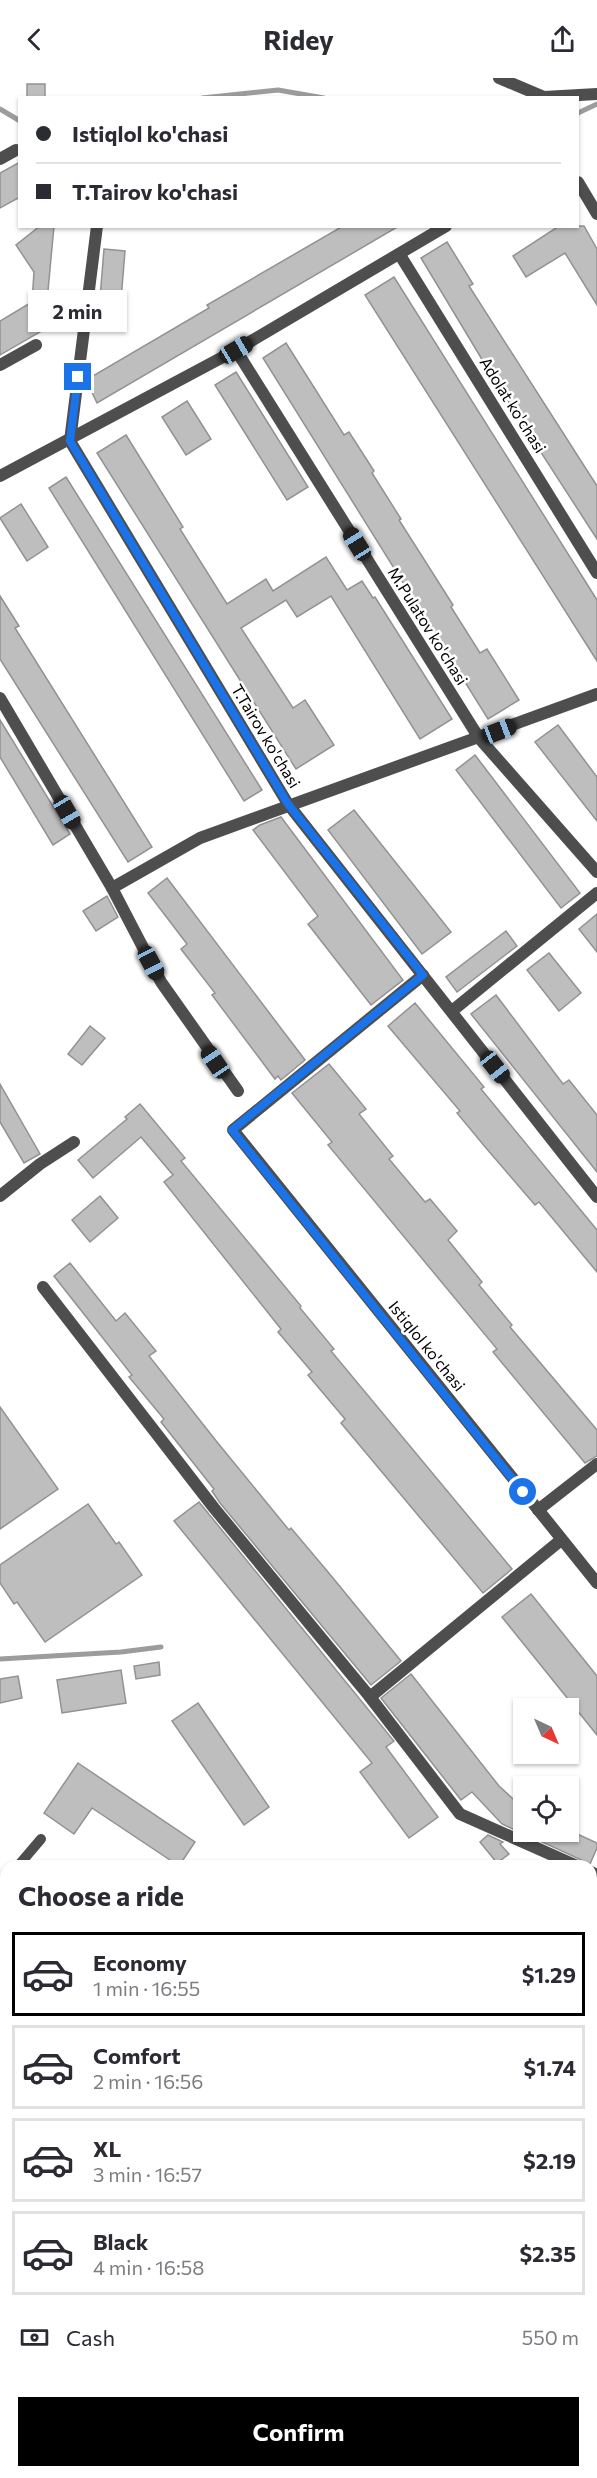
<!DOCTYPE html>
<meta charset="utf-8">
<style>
:root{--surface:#fff;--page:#f7f7f7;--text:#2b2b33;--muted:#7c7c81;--line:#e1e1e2;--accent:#000}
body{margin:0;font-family:Commissioner,sans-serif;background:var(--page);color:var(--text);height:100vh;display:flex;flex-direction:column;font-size:22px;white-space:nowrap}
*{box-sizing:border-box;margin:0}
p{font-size:20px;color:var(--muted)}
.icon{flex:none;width:33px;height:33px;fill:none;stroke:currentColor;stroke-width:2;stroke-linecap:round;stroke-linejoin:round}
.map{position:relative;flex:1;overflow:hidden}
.panel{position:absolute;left:0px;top:1782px;width:597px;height:618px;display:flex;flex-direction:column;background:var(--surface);border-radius:18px 18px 0 0;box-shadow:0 2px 4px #0004}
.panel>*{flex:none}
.top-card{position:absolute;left:18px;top:18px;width:561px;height:132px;border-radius:0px;box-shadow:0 2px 4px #0004;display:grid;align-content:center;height:132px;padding:0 18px;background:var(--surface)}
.needle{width:39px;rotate:136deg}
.tools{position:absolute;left:513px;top:1620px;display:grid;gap:12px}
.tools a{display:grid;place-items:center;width:66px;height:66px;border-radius:0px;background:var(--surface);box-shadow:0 2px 4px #0004;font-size:30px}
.end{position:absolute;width:27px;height:27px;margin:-14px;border:8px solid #1a73e8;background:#fff;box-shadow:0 0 0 3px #fff}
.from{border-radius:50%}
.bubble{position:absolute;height:42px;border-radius:0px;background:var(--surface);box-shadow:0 2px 4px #0004;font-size:20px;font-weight:700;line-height:42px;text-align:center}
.car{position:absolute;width:18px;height:36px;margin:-18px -9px;border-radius:8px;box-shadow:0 0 4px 2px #0007;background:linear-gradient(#222 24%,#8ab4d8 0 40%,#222 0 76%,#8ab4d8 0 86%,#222 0)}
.top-card b{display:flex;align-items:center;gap:21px;height:57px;font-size:22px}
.top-card b+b{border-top:2px solid var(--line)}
.top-card i{width:15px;height:15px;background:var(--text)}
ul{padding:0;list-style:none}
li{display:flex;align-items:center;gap:18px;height:84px;margin:0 12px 9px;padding:0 6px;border:3px solid var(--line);border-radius:0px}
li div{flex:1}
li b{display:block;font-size:22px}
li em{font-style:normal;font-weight:700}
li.current{border-color:var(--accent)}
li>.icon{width:54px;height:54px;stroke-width:1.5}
h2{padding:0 18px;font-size:27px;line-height:72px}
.pay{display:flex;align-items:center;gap:15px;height:66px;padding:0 18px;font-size:22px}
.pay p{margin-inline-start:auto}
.button{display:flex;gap:12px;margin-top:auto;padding:12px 18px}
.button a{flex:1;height:69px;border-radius:0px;background:var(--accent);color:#fff;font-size:24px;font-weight:700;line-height:69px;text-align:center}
header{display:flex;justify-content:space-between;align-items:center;height:78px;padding:0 18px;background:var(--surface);font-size:27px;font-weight:700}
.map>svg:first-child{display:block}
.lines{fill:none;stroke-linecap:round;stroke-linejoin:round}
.stream{stroke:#9c9c9c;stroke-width:5}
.building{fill:#bebebe;stroke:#929292;stroke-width:1.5}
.highway-casing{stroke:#dbdbdb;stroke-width:21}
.path{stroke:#707070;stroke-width:3;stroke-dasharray:1.5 3;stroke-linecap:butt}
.lane{stroke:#4e4e4e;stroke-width:10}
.street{stroke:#4e4e4e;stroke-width:12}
.secondary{stroke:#1b1b1b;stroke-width:12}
.highway{stroke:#000;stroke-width:18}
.route{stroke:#1a73e8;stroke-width:8}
.labels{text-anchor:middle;stroke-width:5;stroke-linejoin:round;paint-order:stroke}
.street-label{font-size:16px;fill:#000;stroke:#fff}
</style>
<header><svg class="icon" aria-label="back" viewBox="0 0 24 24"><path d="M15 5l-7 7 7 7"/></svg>Ridey<svg class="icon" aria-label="share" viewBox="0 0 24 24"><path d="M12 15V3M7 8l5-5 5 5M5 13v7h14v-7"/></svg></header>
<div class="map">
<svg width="597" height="2400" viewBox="0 0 597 2400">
<rect width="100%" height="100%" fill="#fff"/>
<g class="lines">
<g class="stream">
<polyline points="202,20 278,12 324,20"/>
<polyline points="0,31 20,43"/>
<polyline points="578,35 597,26"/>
<polyline points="0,1581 121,1574 161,1569"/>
</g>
</g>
<g class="building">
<rect x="27" y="6" width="18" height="14"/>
<polygon points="20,84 20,119 0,130 0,95"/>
<polygon points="40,148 54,148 45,245 47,250 0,277 0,243 32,224 34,194 16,167"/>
<polygon points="343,148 399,148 97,325 86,302 209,230 207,227"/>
<polygon points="559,148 584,148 597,171 597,227 565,175 526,199 513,178"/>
<polygon points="447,164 473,206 469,208 597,408 597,461 498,308 421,180"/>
<polygon points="104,171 125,173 121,222 100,220"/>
<polygon points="394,199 597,522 597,583 365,217"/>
<polygon points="286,265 344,357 349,354 374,393 372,395 401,441 399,442 453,527 451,529 480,575 487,571 519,622 488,641 263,280"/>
<polygon points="236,294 308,409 287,422 215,307"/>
<polygon points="187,323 211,361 186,377 162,339"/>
<polygon points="126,357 183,449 180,451 227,526 266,501 273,513 326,479 347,512 362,503 373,520 375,519 452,641 420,661 331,518 297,539 286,522 241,550 293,630 305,622 334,667 296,691 97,375"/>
<polygon points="66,399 262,712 244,723 49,410"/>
<polygon points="21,426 48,469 27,483 0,440"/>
<polygon points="0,518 19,548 15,550 152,769 128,784 0,581"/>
<polygon points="0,642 70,756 53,767 0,679"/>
<polygon points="558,647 597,699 597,743 535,664"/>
<polygon points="475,677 580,815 561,830 456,692"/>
<polygon points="354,732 451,854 422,876 328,752"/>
<polygon points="281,739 403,902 371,927 308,846 318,838 253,752 260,747"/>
<polygon points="167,800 305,982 281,1002 278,998 275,1001 212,917 215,915 181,871 187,866 148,815"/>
<polygon points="107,818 118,839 96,853 83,833"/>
<polygon points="597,836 597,874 579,851"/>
<polygon points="506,853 517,868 457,914 446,899"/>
<polygon points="549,875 581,915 559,933 527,892"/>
<polygon points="496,917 563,1006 569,1002 597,1037 597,1094 471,936"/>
<polygon points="415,925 484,1009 481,1011 597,1152 597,1194 539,1124 535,1127 486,1070 457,1035 460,1033 388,948"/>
<polygon points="90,948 105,960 82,987 68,976"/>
<polygon points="329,986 366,1031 359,1036 393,1078 389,1081 425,1124 430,1121 457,1153 448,1162 482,1204 479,1207 512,1247 510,1249 597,1352 597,1378 585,1385 493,1274 497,1271 328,1067 332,1064 292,1015"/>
<polygon points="0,1006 40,1076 24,1085 0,1044"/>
<polygon points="140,1026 185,1080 181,1083 301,1228 300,1230 334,1271 331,1273 512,1491 483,1515 341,1345 345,1341 308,1297 312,1294 278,1254 281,1251 164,1104 173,1097 141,1059 93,1100 78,1082 127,1041 125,1039"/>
<polygon points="100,1118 118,1140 90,1164 72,1142"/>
<polygon points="70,1185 116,1243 125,1235 156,1273 149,1278 217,1364 289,1452 291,1450 328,1494 401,1583 371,1607 220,1425 212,1413 214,1411 161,1344 164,1341 129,1299 132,1297 54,1198"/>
<polygon points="0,1329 58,1411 0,1451"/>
<polygon points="199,1424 394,1663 386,1669 438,1739 409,1760 360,1694 372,1685 174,1443"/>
<polygon points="88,1426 116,1466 119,1464 142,1497 45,1564 17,1524 14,1526 0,1505 0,1487"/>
<polygon points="531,1516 597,1598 597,1657 502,1539"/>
<polygon points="159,1584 160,1597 136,1601 134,1588"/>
<polygon points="121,1592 126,1625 62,1635 57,1602"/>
<polygon points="411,1596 499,1708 524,1731 524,1744 515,1752 502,1746 472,1714 461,1722 381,1620"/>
<polygon points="18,1598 22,1620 0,1625 0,1601"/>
<polygon points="198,1625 269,1729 244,1747 172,1643"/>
<polygon points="78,1685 195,1764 179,1788 92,1730 74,1756 44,1735"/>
<polygon points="545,1754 573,1754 597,1765 597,1770 590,1786 540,1763"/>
<polygon points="488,1757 503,1764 500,1766 509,1776 497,1785 480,1764"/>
</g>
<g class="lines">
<defs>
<g id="highway">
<polyline points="0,2223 6,2227"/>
<polyline points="0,2266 6,2269"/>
<polyline points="216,2394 227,2400"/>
<polyline points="288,2394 302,2400"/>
</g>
</defs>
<use href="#highway" class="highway-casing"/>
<polyline class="path" points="0,2335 6,2341"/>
<g class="lane">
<polyline points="18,1788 41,1761"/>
<polyline points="0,1810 6,1803"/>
<polyline points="0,1947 6,1951"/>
<polyline points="0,2313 6,2321"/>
<polyline points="55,2394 56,2400"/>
</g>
<g class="street">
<polyline points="499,0 544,19 597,16"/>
<polyline points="0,81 16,72"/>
<polyline points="578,104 597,136"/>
<polyline points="97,148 70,363 288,726 597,1119"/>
<polyline points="400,177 597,495"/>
<polyline points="236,272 479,660 597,794"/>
<polyline points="0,287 36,267"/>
<polyline points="0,398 236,272 446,148"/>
<polyline points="0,620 112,810 200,760 597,616"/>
<polyline points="112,810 161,904 238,1013"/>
<polyline points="423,897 233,1052 597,1505"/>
<polyline points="452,933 597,815"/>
<polyline points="0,1118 40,1086 74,1064"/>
<polyline points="43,1209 214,1430 370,1619 460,1736 577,1788"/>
<polyline points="538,1432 597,1386"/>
<polyline points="370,1619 561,1462"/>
<polyline points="591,1794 597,1797"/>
</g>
<g class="secondary">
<polyline points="0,2186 6,2190"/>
<polyline points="0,2307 6,2311"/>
<polyline points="151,2394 162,2400"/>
<polyline points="363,2394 375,2400"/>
</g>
<use href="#highway" class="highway"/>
</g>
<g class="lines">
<polyline class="route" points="78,299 70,363 288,726 423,897 232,1052 523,1414"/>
</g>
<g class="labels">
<g class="street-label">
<text transform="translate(513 327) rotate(58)" y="6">Adolat ko'chasi</text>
<text transform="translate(428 548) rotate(58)" y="6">M.Pulatov ko'chasi</text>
<text transform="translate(266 658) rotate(59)" y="6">T.Tairov ko'chasi</text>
<text transform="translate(427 1268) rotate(51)" y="6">Istiqlol ko'chasi</text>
</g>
</g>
</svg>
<div class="tools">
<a><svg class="needle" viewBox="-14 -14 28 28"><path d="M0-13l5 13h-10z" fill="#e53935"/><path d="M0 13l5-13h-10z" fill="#7c7c81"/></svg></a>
<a><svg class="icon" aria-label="locate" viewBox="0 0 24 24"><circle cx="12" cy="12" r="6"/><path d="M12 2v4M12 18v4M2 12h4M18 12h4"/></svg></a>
</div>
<i class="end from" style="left:523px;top:1414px"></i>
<i class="end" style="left:78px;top:299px"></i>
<div class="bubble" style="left:28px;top:212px;width:99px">2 min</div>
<i class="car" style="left:236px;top:272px;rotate:60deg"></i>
<i class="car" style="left:357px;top:466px;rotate:328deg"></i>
<i class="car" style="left:499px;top:653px;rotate:69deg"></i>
<i class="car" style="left:67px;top:734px;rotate:150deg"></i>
<i class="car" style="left:151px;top:885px;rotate:152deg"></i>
<i class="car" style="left:215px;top:984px;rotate:326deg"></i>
<i class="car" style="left:495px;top:989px;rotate:142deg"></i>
<div class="top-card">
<b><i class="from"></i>Istiqlol ko'chasi</b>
<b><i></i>T.Tairov ko'chasi</b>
</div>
<section class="panel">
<h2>Choose a ride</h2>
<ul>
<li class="current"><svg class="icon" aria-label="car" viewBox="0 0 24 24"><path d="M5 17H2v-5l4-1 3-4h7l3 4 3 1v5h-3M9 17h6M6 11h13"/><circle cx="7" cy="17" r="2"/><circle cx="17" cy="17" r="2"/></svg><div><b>Economy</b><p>1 min · 16:55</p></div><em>$1.29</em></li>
<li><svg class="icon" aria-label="car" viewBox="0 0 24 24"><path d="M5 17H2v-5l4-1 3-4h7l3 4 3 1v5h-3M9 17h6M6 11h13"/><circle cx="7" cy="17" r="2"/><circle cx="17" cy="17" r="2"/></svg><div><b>Comfort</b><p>2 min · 16:56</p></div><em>$1.74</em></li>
<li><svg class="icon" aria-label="car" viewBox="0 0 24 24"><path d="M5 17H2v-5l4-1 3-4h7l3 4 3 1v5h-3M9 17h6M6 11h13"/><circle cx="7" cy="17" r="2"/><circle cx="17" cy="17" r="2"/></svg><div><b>XL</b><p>3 min · 16:57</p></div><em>$2.19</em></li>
<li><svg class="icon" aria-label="car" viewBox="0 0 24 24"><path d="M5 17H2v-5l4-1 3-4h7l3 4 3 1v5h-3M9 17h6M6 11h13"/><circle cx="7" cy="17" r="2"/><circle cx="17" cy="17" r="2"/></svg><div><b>Black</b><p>4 min · 16:58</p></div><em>$2.35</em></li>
</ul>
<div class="pay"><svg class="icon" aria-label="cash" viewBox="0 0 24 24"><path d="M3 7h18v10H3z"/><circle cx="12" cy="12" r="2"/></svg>Cash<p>550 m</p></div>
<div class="button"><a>Confirm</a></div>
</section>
</div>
